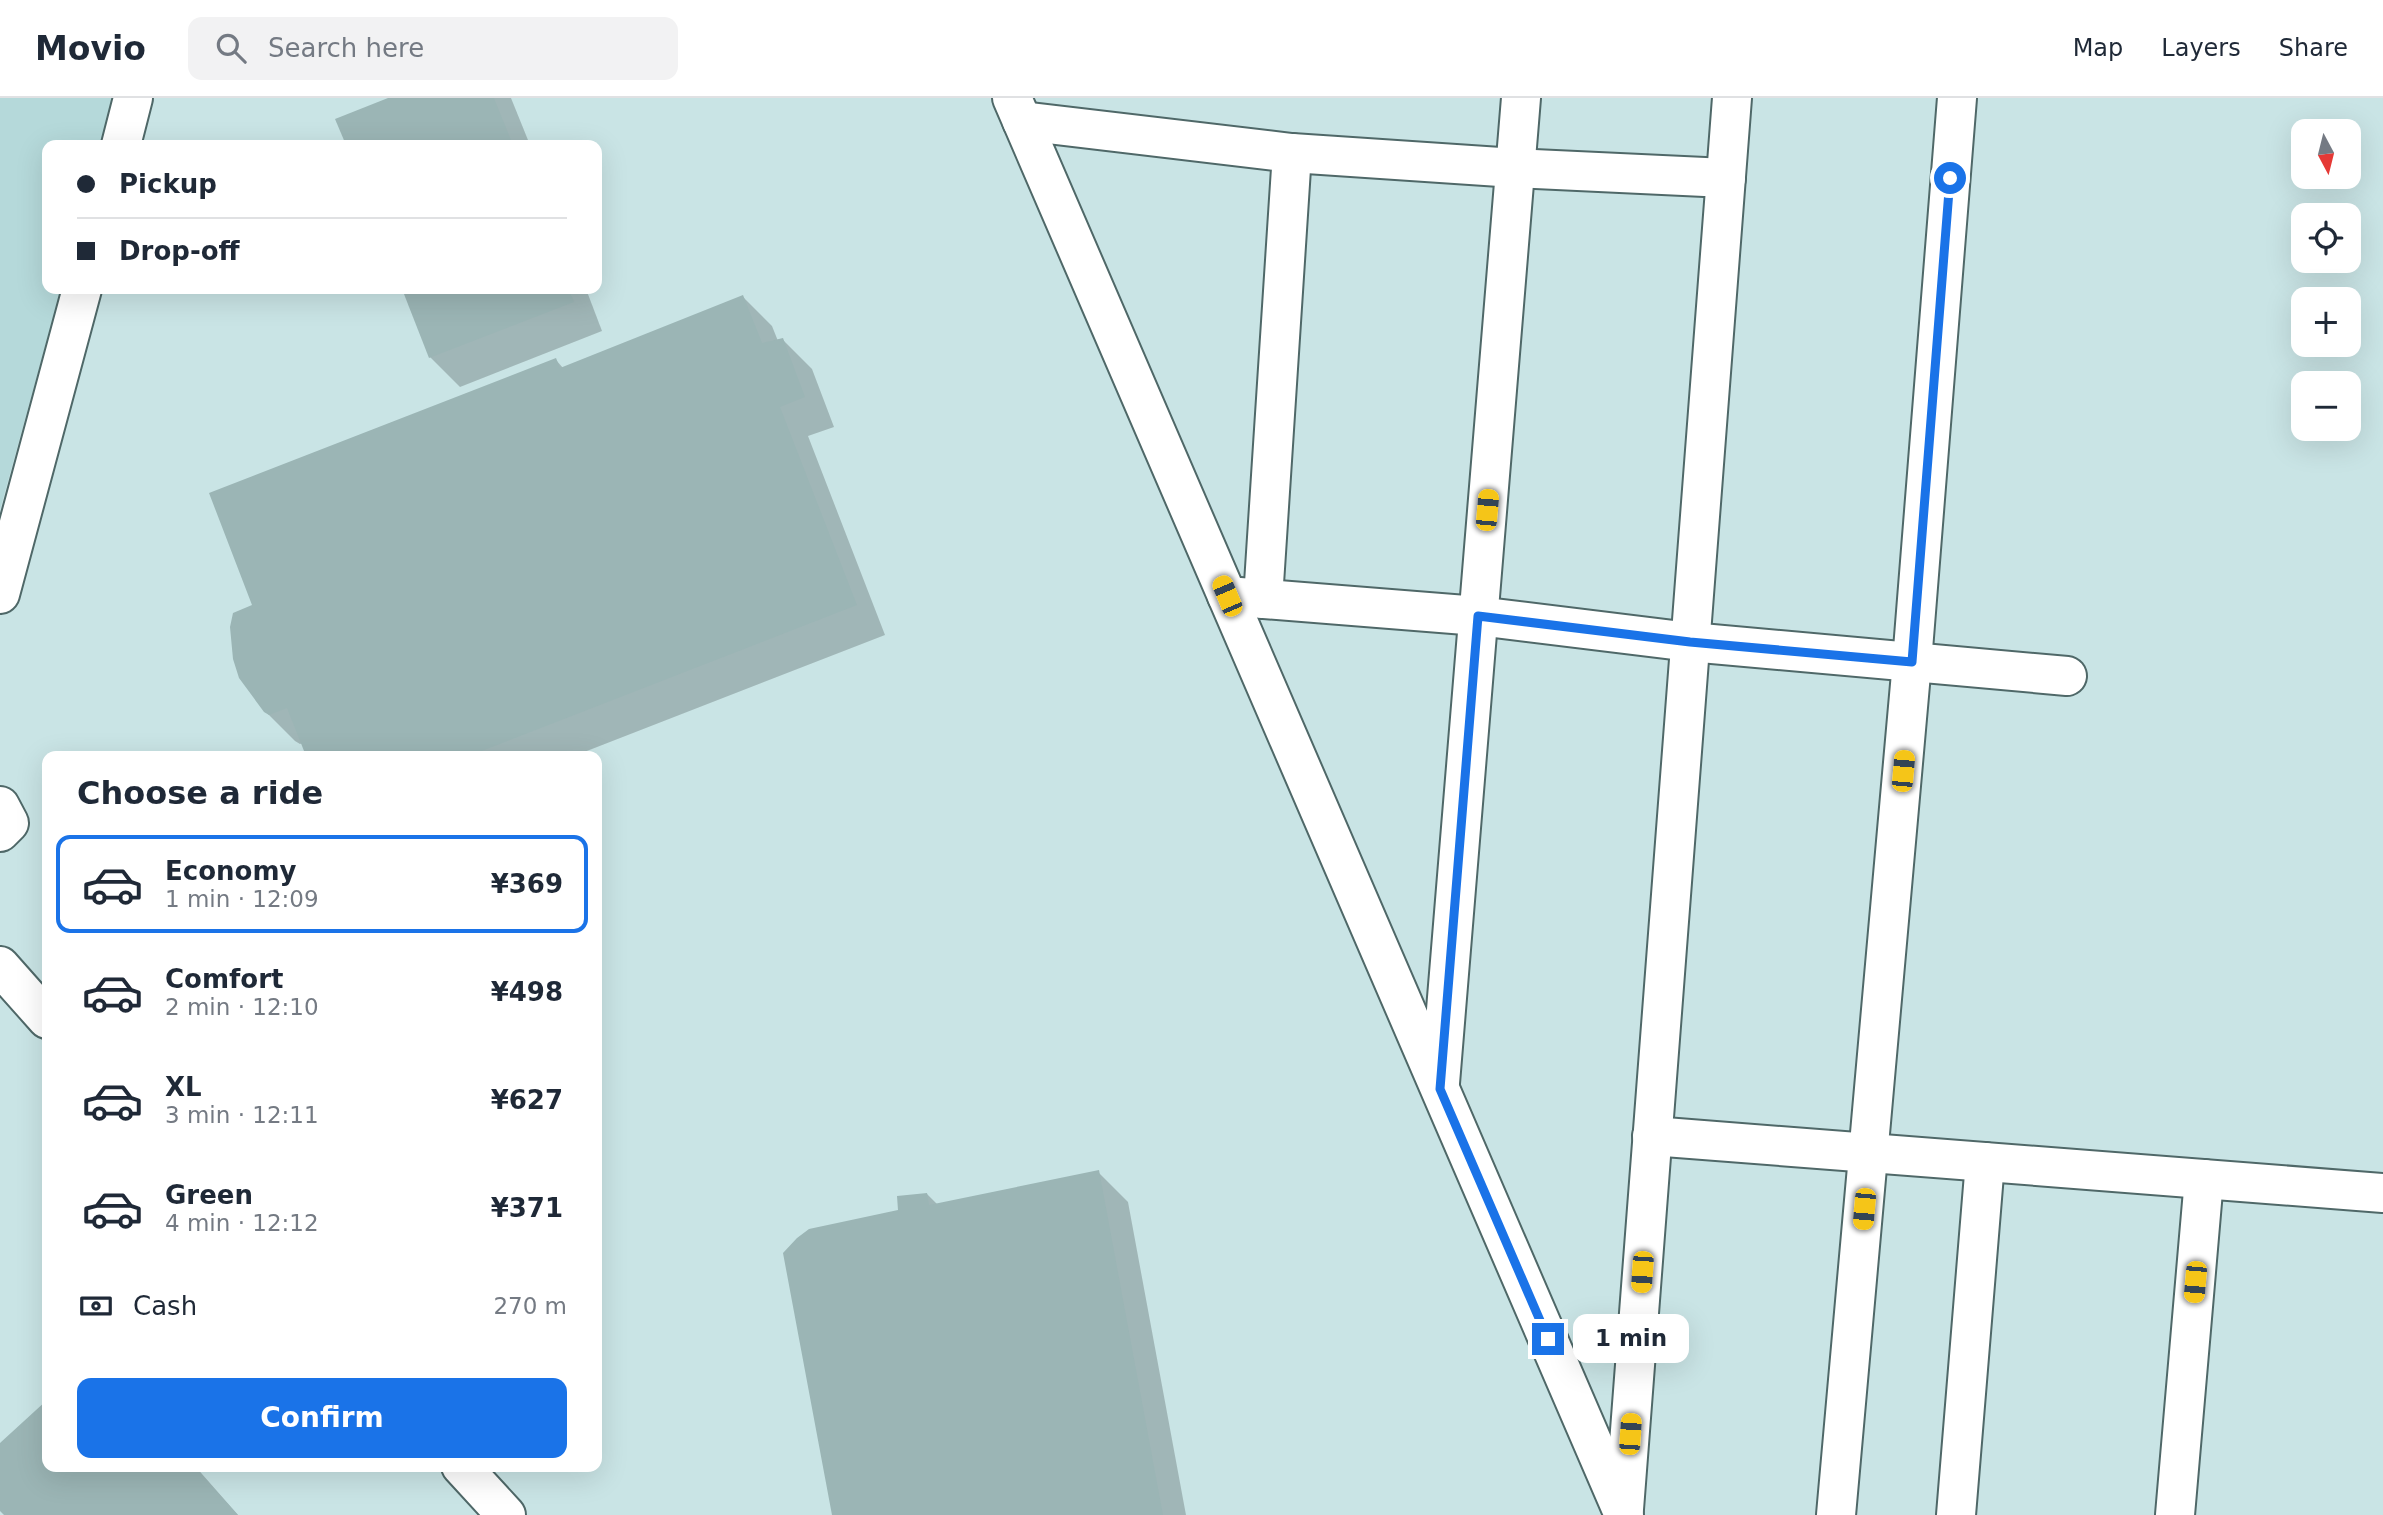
<!DOCTYPE html>
<meta charset="utf-8">
<style>
:root{--surface:#fff;--page:#f2f2f3;--text:#1f2937;--muted:#747a83;--line:#e0e1e3;--accent:#1a73e8}
body{margin:0;font-family:"DejaVu Sans",sans-serif;background:var(--page);color:var(--text);height:100vh;display:flex;flex-direction:column;font-size:26px;white-space:nowrap}
*{box-sizing:border-box;margin:0}
p{font-size:23px;color:var(--muted)}
.icon{flex:none;width:38px;height:38px;fill:none;stroke:currentColor;stroke-width:2;stroke-linecap:round;stroke-linejoin:round}
.map{position:relative;flex:1;overflow:hidden}
.details{position:absolute;left:42px;top:653px;width:560px;height:721px;display:flex;flex-direction:column;background:var(--surface);border-radius:14px;box-shadow:0 7px 28px #0002}
.details>*{flex:none}
.banner{position:absolute;left:42px;top:42px;width:560px;height:154px;border-radius:14px;box-shadow:0 7px 28px #0002;display:grid;align-content:center;height:154px;padding:0 35px;background:var(--surface)}
.needle{width:46px;rotate:173deg}
.tools{position:absolute;left:2291px;top:21px;display:grid;gap:14px}
.tools a{display:grid;place-items:center;width:70px;height:70px;border-radius:14px;background:var(--surface);box-shadow:0 7px 28px #0002;font-size:35px}
.end{position:absolute;width:32px;height:32px;margin:-16px;border:9px solid #1a73e8;background:#fff;box-shadow:0 0 0 4px #fff}
.from{border-radius:50%}
.bubble{position:absolute;height:49px;border-radius:14px;background:var(--surface);box-shadow:0 7px 28px #0002;font-size:23px;font-weight:700;line-height:49px;text-align:center}
.car{position:absolute;width:21px;height:42px;margin:-21px -10px;border-radius:9px;box-shadow:0 0 5px 2px #0007;background:linear-gradient(#f5c518 24%,#345 0 40%,#f5c518 0 76%,#345 0 86%,#f5c518 0)}
.banner b{display:flex;align-items:center;gap:24px;height:66px;font-size:26px}
.banner b+b{border-top:2px solid var(--line)}
.banner i{width:18px;height:18px;background:var(--text)}
ul{padding:0;list-style:none}
li{display:flex;align-items:center;gap:21px;height:98px;margin:0 14px 10px;padding:0 21px;border:4px solid transparent;border-radius:14px}
li div{flex:1}
li b{display:block;font-size:26px}
li em{font-style:normal;font-weight:700}
li.current{border-color:var(--accent)}
li>.icon{width:63px;height:63px;stroke-width:1.5}
h2{padding:0 35px;font-size:32px;line-height:84px}
.pay{display:flex;align-items:center;gap:18px;height:77px;padding:0 35px;font-size:26px}
.pay p{margin-inline-start:auto}
.action{display:flex;gap:14px;margin-top:auto;padding:14px 35px}
.action a{flex:1;height:80px;border-radius:14px;background:var(--accent);color:#fff;font-size:28px;font-weight:700;line-height:80px;text-align:center}
header{display:flex;align-items:center;gap:42px;box-sizing:border-box;height:98px;padding:0 35px;background:var(--surface);border-bottom:2px solid var(--line)}
header strong{font-size:33px}
nav{display:flex;gap:38px;margin-inline-start:auto;font-size:24px}
.search{width:490px;height:63px;background:var(--page);display:flex;align-items:center;gap:18px;box-sizing:border-box;padding:0 24px;border-radius:14px;color:var(--muted);font-size:26px}
.map>svg:first-child{display:block}
.built{fill:#b5d9da}
.shadow{fill:#0003}
.building{fill:#9bb5b5}
.lines{fill:none;stroke-linecap:round;stroke-linejoin:round}
.minor-casing{stroke:#4f6868;stroke-width:42}
.tertiary-casing{stroke:#4f6868;stroke-width:42}
.minor{stroke:#fff;stroke-width:38}
.tertiary{stroke:#fff;stroke-width:38}
.route{stroke:#1a73e8;stroke-width:9}
</style>
<header>
<strong>Movio</strong>
<div class="search"><svg class="icon" aria-label="search" viewBox="0 0 24 24"><circle cx="10" cy="10" r="6"/><path d="M15 15l6 6"/></svg>Search here</div>
<nav><a>Map</a><a>Layers</a><a>Share</a></nav>
</header>
<div class="map">
<svg width="2383" height="1417" viewBox="0 0 2383 1417">
<rect width="100%" height="100%" fill="#c9e4e5"/>
<polygon class="built" points="0,0 113,0 100,47 47,47 47,191 61,191 0,412"/>
<g class="shadow">
<polygon points="393,0 511,0 530,47 348,47 338,22"/>
<polygon points="404,191 586,191 602,233 460,289 430,259"/>
<polygon points="743,199 772,228 778,243 783,242 812,271 834,329 808,338 885,537 574,658 308,658 303,645 300,646 295,643 265,613 254,508 556,262 563,270"/>
<polygon points="1098,1074 1128,1104 1186,1417 834,1417 900,1114 927,1096 938,1107"/>
<polygon points="47,1305 47,1368 195,1368 238,1417 6,1417 0,1410 0,1347"/>
</g>
<g class="building">
<polygon points="388,0 494,0 513,47 346,47 335,21"/>
<polygon points="402,191 569,191 574,204 429,260"/>
<polygon points="743,197 762,245 783,240 805,299 780,309 857,507 469,658 306,658 287,610 269,617 264,614 239,580 233,561 230,529 233,515 252,507 209,395 556,260 560,270"/>
<polygon points="1099,1072 1163,1417 832,1417 783,1155 797,1140 809,1131 898,1112 897,1098 927,1095 929,1107"/>
<polygon points="47,1302 47,1368 194,1368 238,1417 4,1417 0,1413 0,1345"/>
</g>
<g class="lines">
<defs>
<g id="minor">
<polyline points="1012,0 1624,1417"/>
<polyline points="1022,23 1292,55 1263,501"/>
<polyline points="121,47 133,0"/>
<polyline points="1292,55 1515,70 1726,80"/>
<polyline points="0,496 82,191"/>
<polyline points="1227,498 1478,518 1690,544 2067,578"/>
<polyline points="0,708 9,725 0,734"/>
<polyline points="1440,985 1521,0"/>
<polyline points="1652,1038 2383,1095"/>
<polyline points="1624,1411 1732,0"/>
<polyline points="1836,1417 1912,564 1957,0"/>
<polyline points="1956,1417 1985,1064"/>
<polyline points="2175,1417 2204,1081"/>
</g>
<g id="tertiary">
<polyline points="0,868 47,921"/>
<polyline points="461,1368 506,1417"/>
</g>
</defs>
<use href="#minor" class="minor-casing"/>
<use href="#tertiary" class="tertiary-casing"/>
<use href="#minor" class="minor"/>
<use href="#tertiary" class="tertiary"/>
</g>
<g class="lines">
<polyline class="route" points="1548,1241 1440,991 1478,518 1690,544 1912,564 1950,80"/>
</g>
</svg>
<div class="tools">
<a><svg class="needle" viewBox="-14 -14 28 28"><path d="M0-13l5 13h-10z" fill="#e53935"/><path d="M0 13l5-13h-10z" fill="#747a83"/></svg></a>
<a><svg class="icon" aria-label="locate" viewBox="0 0 24 24"><circle cx="12" cy="12" r="6"/><path d="M12 2v4M12 18v4M2 12h4M18 12h4"/></svg></a>
<a>+</a>
<a>−</a>
</div>
<i class="end from" style="left:1950px;top:80px"></i>
<i class="end" style="left:1548px;top:1241px"></i>
<div class="bubble" style="left:1573px;top:1216px;width:116px">1 min</div>
<i class="car" style="left:1487px;top:412px;rotate:5deg"></i>
<i class="car" style="left:1227px;top:498px;rotate:337deg"></i>
<i class="car" style="left:1903px;top:673px;rotate:5deg"></i>
<i class="car" style="left:1864px;top:1111px;rotate:185deg"></i>
<i class="car" style="left:1642px;top:1174px;rotate:184deg"></i>
<i class="car" style="left:2195px;top:1184px;rotate:185deg"></i>
<i class="car" style="left:1630px;top:1336px;rotate:4deg"></i>
<div class="banner">
<b><i class="from"></i>Pickup</b>
<b><i></i>Drop-off</b>
</div>
<section class="details">
<h2>Choose a ride</h2>
<ul>
<li class="current"><svg class="icon" aria-label="car" viewBox="0 0 24 24"><path d="M5 17H2v-5l4-1 3-4h7l3 4 3 1v5h-3M9 17h6M6 11h13"/><circle cx="7" cy="17" r="2"/><circle cx="17" cy="17" r="2"/></svg><div><b>Economy</b><p>1 min · 12:09</p></div><em>¥369</em></li>
<li><svg class="icon" aria-label="car" viewBox="0 0 24 24"><path d="M5 17H2v-5l4-1 3-4h7l3 4 3 1v5h-3M9 17h6M6 11h13"/><circle cx="7" cy="17" r="2"/><circle cx="17" cy="17" r="2"/></svg><div><b>Comfort</b><p>2 min · 12:10</p></div><em>¥498</em></li>
<li><svg class="icon" aria-label="car" viewBox="0 0 24 24"><path d="M5 17H2v-5l4-1 3-4h7l3 4 3 1v5h-3M9 17h6M6 11h13"/><circle cx="7" cy="17" r="2"/><circle cx="17" cy="17" r="2"/></svg><div><b>XL</b><p>3 min · 12:11</p></div><em>¥627</em></li>
<li><svg class="icon" aria-label="car" viewBox="0 0 24 24"><path d="M5 17H2v-5l4-1 3-4h7l3 4 3 1v5h-3M9 17h6M6 11h13"/><circle cx="7" cy="17" r="2"/><circle cx="17" cy="17" r="2"/></svg><div><b>Green</b><p>4 min · 12:12</p></div><em>¥371</em></li>
</ul>
<div class="pay"><svg class="icon" aria-label="cash" viewBox="0 0 24 24"><path d="M3 7h18v10H3z"/><circle cx="12" cy="12" r="2"/></svg>Cash<p>270 m</p></div>
<div class="action"><a>Confirm</a></div>
</section>
</div>
